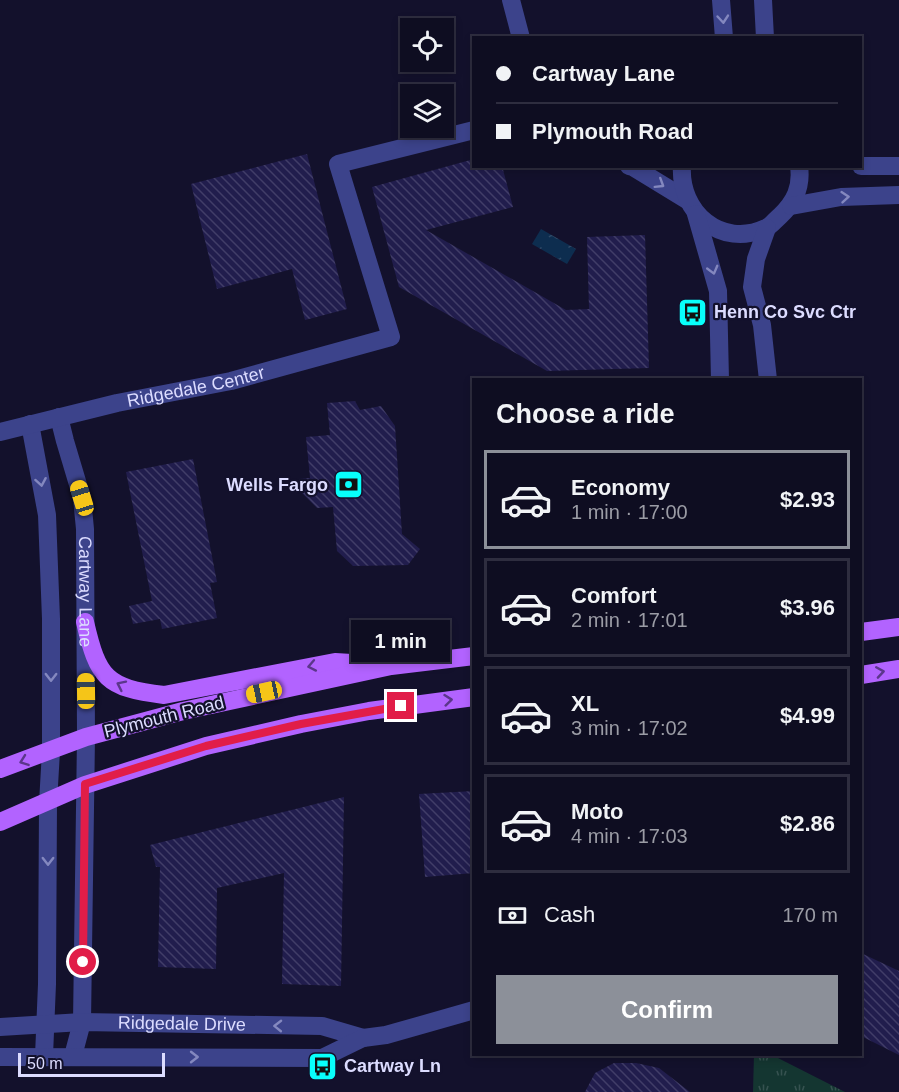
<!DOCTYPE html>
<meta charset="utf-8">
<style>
:root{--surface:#0e0d21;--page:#1c1b2e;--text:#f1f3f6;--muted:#9b9ca5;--line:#2e2d3f;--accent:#8c9099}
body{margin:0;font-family:Arial,sans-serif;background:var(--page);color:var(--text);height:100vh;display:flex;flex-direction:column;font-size:22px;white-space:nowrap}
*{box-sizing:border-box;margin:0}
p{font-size:20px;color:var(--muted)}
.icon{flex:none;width:33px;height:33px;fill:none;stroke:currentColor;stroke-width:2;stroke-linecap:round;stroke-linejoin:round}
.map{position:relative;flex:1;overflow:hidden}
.panel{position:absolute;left:472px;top:378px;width:390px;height:678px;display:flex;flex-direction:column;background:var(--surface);border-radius:0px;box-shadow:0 3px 9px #0003,0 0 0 2px var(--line)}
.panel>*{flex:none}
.top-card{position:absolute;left:472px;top:36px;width:390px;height:132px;border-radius:0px;box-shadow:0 3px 9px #0003,0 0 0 2px var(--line);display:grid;align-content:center;height:132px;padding:0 24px;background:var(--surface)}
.buttons{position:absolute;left:400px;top:18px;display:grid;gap:12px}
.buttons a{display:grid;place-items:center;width:54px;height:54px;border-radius:0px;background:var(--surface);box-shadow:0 3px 9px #0003,0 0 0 2px var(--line);font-size:30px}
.scale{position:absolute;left:18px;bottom:15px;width:147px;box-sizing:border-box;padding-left:6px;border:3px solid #dcdcff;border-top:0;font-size:16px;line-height:21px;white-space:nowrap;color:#dcdcff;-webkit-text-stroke:4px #13112c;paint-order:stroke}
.end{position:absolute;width:27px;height:27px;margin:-14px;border:8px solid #e11d48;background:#fff;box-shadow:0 0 0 3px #fff}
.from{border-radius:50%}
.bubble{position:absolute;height:42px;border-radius:0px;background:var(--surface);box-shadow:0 3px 9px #0003,0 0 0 2px var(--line);font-size:20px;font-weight:800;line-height:42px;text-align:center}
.car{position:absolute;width:18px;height:36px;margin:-18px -9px;border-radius:8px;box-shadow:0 0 4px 2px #0007;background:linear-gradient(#f5c518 24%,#345 0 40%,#f5c518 0 76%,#345 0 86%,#f5c518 0)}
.top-card b{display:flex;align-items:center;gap:21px;height:57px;font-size:22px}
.top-card b+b{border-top:2px solid var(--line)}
.top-card i{width:15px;height:15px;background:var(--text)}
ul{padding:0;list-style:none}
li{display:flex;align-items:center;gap:18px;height:99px;margin:0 12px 9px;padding:0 12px;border:3px solid var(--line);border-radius:0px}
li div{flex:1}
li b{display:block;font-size:22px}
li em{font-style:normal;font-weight:800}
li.current{border-color:var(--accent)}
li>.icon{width:54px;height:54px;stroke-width:1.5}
h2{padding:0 24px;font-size:27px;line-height:72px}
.pay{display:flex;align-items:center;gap:15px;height:66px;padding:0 24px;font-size:22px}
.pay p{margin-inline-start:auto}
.action{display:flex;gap:12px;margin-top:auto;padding:12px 24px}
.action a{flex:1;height:69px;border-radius:0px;background:var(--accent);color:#fff;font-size:24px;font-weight:800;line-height:69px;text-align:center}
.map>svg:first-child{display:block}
.park{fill:url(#park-tufts)}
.water{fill:url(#water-ripples)}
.building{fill:url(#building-back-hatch)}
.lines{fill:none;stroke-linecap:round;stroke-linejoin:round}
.minor{stroke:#3c438b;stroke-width:18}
.major{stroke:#b263ff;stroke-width:18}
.oneway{stroke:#8488bf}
.oneway2{stroke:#5b368b}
.route{stroke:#e11d48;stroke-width:8}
.labels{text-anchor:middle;stroke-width:4.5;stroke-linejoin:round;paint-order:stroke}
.poi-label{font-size:18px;font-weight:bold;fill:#dcdcff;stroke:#13112c;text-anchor:start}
.street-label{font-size:18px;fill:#dcdcff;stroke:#13112c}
</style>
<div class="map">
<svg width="899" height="1092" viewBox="0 0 899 1092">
<defs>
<pattern id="park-tufts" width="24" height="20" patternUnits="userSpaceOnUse" patternTransform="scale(1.5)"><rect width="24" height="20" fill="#143631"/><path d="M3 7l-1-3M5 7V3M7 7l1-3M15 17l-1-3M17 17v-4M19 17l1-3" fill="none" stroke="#365250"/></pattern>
<pattern id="water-ripples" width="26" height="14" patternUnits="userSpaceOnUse" patternTransform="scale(1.5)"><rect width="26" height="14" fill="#0d2d4f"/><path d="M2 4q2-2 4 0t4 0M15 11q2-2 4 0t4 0" fill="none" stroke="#304b69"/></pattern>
<pattern id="building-back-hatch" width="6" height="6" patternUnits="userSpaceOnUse" patternTransform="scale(1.5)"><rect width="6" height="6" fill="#211d4d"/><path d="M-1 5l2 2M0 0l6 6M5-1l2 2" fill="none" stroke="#413d68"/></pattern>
</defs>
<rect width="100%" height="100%" fill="#13112c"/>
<polygon class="park" points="772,1055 845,1092 753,1092 754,1055"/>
<polygon class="water" points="541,229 576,249 567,264 532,244"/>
<g class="building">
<polygon points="307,154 347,309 305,320 292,269 217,289 191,184"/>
<polygon points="474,159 474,166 502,166 513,207 426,230 566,310 589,309 587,237 645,235 649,368 547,371 399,287 372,187"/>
<polygon points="355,401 360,410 381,406 395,426 402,534 420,549 408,565 353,566 337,551 333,507 317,508 300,491 299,479 310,478 306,437 330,435 327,403"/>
<polygon points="193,459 217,582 210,583 217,618 162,629 160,619 133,624 129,606 152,601 126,472"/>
<polygon points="474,791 474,873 425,877 419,794"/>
<polygon points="344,797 341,986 282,984 284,873 217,888 216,969 158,967 160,867 156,867 150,845"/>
<polygon points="861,953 899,971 899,1055 861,1036"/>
<polygon points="614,1063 636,1063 659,1068 690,1092 585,1092 595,1073"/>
</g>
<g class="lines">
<g class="minor">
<polyline points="511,0 521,38"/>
<polyline points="721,0 724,38"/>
<polyline points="763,0 765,38"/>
<polyline points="629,166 633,167 687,200"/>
<path d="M 682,166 C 679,212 721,249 766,228 C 771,226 775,220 780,216 C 795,202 802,187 799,166"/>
<polyline points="861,166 899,166"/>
<polyline points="791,206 841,197 899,195"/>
<polyline points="696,214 718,291 720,380"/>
<polyline points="767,228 756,259 752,287 762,325 768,380"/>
<path id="s1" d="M 59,417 L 65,441 L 82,498 L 85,529 L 86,737 L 82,1022 L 73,1056"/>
<polyline points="30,424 47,515 51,619 51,751 48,803 47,984 44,1056"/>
<path id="s2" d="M 0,432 L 117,403 L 231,381 L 391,337 L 338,164 L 474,130"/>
<path id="s3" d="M 0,1027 L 82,1022 L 322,1026 L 363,1038"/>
<polyline points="0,1057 322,1058 363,1038 386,1035 474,1010"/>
</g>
<g class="major">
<path d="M 85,622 C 98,678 106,688 164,695 L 335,662 L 368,664"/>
<polyline points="861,632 899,627"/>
<polyline points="861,675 899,669"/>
<polyline points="0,769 86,737 183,711 391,666 474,656"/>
<polyline points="0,822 85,785 206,746 301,724 369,711 474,697"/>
</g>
</g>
<defs><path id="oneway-chevron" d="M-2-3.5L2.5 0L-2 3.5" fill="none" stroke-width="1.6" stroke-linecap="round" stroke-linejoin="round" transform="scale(1.5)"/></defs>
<g class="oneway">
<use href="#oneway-chevron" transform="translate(723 19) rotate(85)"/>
<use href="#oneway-chevron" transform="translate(660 184) rotate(32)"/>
<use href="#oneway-chevron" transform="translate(845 197) rotate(-5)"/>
<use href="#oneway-chevron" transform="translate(713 270) rotate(75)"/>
<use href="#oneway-chevron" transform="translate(41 482) rotate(80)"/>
<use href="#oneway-chevron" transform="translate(51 677) rotate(90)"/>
<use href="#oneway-chevron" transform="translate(48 861) rotate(90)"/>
<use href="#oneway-chevron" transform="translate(278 1026) rotate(-179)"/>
<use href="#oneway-chevron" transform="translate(194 1057)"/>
</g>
<g class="oneway2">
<use href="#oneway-chevron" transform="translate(312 666) rotate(169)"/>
<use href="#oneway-chevron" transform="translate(880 672) rotate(-9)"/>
<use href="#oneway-chevron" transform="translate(121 685) rotate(-154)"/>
<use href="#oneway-chevron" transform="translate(448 700) rotate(-6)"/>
<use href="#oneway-chevron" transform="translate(24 761) rotate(160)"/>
</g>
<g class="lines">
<polyline class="route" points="83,962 85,784 206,746 301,724 401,706"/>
</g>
<defs>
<symbol id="bus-square" viewBox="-11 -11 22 22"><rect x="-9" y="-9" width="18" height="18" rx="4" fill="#08fffb" stroke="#13112c"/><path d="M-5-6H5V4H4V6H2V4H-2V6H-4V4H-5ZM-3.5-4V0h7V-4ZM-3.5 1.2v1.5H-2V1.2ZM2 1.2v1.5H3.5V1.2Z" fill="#111"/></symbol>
<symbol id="bank-square" viewBox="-11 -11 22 22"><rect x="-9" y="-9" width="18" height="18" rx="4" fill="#08fffb" stroke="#13112c"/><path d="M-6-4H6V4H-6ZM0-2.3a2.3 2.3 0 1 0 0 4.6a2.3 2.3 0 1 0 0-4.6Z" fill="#111"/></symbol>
</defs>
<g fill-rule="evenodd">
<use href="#bus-square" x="676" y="296" width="33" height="33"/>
<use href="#bank-square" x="332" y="468" width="33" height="33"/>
<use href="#bus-square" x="306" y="1050" width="33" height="33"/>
</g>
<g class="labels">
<g class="poi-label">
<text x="714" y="318">Henn Co Svc Ctr</text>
<text x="328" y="491" text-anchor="end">Wells Fargo</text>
<text x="344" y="1072">Cartway Ln</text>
</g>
<g class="street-label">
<text dy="6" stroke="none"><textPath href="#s2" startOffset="201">Ridgedale Center</textPath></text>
<text dy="6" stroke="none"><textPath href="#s1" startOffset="178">Cartway Lane</textPath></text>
<text transform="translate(164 717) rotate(-14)" y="6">Plymouth Road</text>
<text dy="6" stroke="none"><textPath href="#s3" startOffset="182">Ridgedale Drive</textPath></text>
</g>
</g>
</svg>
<div class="buttons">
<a><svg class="icon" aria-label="locate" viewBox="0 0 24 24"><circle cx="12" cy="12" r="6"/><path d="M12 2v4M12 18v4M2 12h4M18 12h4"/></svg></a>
<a><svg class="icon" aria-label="layers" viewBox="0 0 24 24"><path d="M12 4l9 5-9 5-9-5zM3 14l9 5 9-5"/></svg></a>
</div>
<div class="scale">50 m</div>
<i class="end from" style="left:83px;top:962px"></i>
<i class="end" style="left:401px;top:706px"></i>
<div class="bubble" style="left:351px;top:620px;width:99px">1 min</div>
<i class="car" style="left:82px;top:498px;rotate:343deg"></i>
<i class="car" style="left:86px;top:691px;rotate:359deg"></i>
<i class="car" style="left:264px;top:692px;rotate:258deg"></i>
<div class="top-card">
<b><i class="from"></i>Cartway Lane</b>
<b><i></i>Plymouth Road</b>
</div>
<section class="panel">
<h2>Choose a ride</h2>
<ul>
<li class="current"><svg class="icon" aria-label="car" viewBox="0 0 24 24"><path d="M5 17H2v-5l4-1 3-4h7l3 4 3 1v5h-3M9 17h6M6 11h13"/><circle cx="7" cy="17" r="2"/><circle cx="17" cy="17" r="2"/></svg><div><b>Economy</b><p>1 min · 17:00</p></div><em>$2.93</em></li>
<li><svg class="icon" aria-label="car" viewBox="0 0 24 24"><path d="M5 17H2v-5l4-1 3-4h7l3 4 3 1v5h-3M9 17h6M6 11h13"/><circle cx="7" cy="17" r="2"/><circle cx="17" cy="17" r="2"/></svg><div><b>Comfort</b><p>2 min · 17:01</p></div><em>$3.96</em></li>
<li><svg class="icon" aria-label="car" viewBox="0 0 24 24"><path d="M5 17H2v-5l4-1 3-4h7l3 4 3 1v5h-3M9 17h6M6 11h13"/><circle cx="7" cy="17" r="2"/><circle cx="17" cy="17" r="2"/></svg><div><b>XL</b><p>3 min · 17:02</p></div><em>$4.99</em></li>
<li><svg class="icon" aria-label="car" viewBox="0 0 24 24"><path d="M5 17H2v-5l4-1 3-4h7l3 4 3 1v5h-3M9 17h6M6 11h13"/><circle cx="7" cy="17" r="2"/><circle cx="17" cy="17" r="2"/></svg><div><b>Moto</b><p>4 min · 17:03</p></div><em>$2.86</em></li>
</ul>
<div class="pay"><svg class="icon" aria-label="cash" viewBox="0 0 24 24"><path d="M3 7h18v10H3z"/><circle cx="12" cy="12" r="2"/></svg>Cash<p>170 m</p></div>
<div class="action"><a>Confirm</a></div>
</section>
</div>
